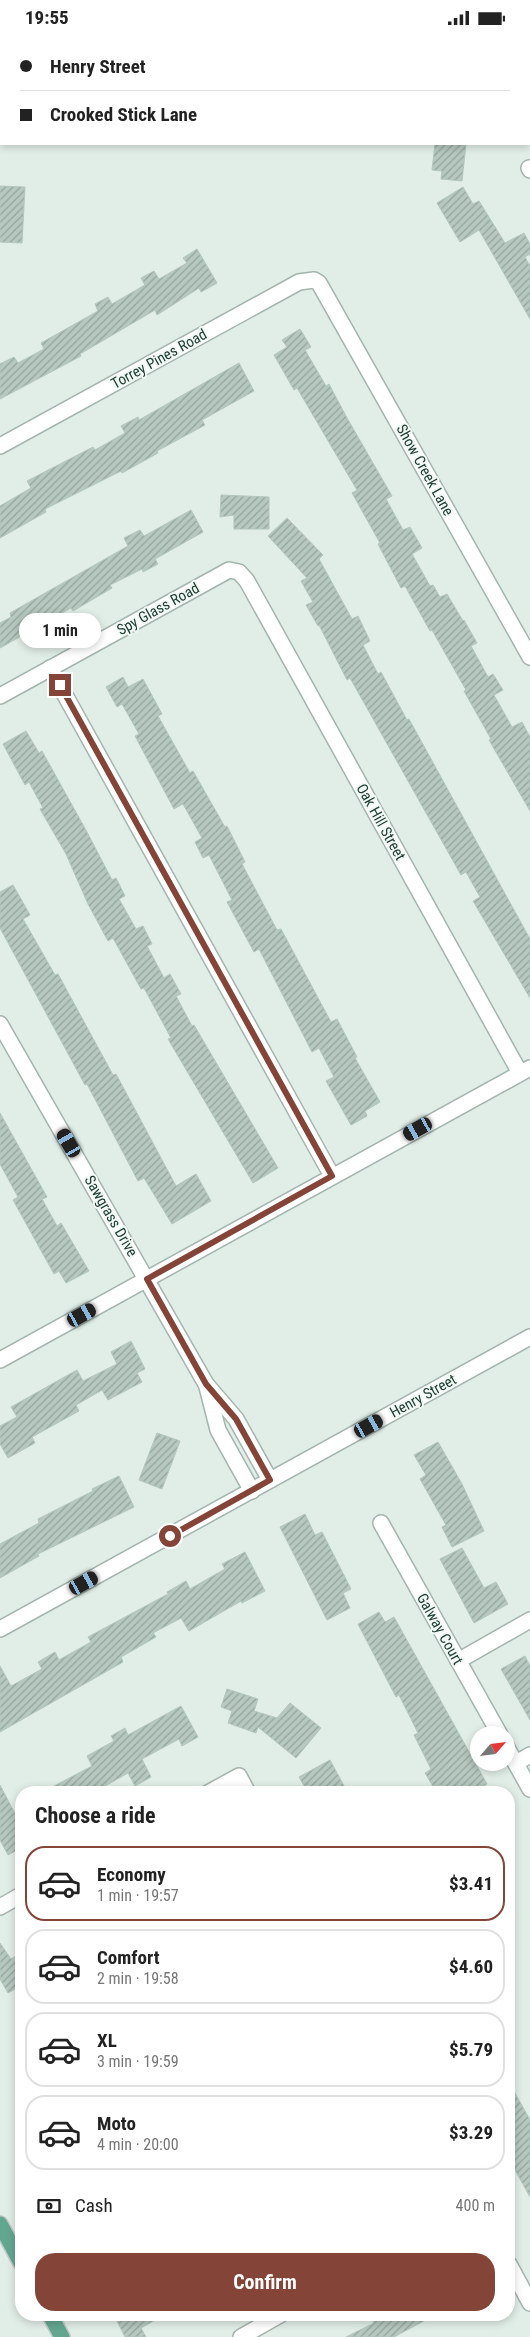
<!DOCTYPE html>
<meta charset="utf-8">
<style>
:root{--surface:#fff;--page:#f6f6f6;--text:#222;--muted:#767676;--line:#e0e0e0;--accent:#844437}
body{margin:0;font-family:"Roboto Condensed",sans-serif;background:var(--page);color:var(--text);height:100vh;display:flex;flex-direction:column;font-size:19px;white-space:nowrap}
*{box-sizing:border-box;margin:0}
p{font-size:16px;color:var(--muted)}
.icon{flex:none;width:28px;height:28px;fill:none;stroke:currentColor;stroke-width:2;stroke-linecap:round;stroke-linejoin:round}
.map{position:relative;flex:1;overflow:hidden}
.details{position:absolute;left:15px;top:1751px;width:500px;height:535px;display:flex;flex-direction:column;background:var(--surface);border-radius:20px;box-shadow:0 2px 8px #0003}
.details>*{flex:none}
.hud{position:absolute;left:0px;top:0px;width:530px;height:110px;box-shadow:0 2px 8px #0003;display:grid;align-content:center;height:110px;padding:0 20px;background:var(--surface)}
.needle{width:32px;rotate:62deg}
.controls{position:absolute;left:470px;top:1691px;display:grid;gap:10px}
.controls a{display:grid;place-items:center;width:45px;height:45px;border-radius:50%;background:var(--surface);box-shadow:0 2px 8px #0003;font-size:25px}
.end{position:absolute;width:22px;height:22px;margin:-11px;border:6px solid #844437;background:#fff;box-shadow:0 0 0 2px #fff}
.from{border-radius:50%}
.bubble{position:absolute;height:35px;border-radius:18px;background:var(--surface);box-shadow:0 2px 8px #0003;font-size:16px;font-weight:700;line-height:35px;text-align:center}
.car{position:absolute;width:15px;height:30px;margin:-15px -8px;border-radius:6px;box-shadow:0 0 4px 1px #0007;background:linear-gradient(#222 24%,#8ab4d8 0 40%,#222 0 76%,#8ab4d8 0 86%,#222 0)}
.hud b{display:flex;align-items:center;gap:18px;height:48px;font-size:19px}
.hud b+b{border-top:1px solid var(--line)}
.hud i{width:12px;height:12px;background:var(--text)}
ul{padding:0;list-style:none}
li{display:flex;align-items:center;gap:15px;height:75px;margin:0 10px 8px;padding:0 10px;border:2px solid var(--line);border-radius:20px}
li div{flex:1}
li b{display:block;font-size:19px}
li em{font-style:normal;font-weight:700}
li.current{border-color:var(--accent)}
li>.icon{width:45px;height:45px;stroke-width:1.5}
h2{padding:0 20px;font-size:22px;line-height:60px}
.pay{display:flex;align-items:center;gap:12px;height:55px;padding:0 20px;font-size:19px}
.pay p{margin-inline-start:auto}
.action{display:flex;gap:10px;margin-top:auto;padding:10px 20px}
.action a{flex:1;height:58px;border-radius:20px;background:var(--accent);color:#fff;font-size:20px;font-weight:700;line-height:58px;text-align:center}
.status{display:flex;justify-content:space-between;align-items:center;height:35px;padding:0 25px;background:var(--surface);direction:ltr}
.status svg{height:14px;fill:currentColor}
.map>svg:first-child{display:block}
.building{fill:url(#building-hatch);stroke:#b3c7bd}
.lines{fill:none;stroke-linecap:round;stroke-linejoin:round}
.minor-casing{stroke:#a3b5ae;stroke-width:18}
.major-casing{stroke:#c1c9c6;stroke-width:18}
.minor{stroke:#fff;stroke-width:15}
.major{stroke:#63a68f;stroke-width:15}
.route{stroke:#844437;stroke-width:6}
.labels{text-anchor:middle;stroke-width:4;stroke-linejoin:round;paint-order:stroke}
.street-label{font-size:15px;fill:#203f34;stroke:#f2f9f5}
</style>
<div class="status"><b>19:55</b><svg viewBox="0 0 49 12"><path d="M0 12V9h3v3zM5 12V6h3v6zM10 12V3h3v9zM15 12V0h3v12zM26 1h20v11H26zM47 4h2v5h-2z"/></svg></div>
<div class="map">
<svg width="530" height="2302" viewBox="0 0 530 2302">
<defs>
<pattern id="building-hatch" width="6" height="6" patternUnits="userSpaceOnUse" patternTransform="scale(1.25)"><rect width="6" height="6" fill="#b6c8c0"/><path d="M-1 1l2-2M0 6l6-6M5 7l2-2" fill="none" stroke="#94a49d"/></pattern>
</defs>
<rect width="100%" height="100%" fill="#e1ede7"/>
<g class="building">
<polygon points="435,109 466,109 462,146 441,144 442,136 432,135"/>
<polygon points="0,151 25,152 22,208 0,207"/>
<polygon points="463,152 473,169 479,166 505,208 524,198 530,209 530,219 525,222 530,231 530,284 479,195 460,207 437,168"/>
<polygon points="197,214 217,248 201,257 199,253 157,280 155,275 80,319 81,321 0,364 0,329 14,322 18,328 44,314 41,308 98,276 95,269 108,262 112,269 145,250 141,243 154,236 159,244 187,228 183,223"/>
<polygon points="300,294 311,312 305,315 326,351 329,349 347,383 392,461 386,464 403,495 410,492 422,513 412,519 430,551 433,550 440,562 447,559 463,586 464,585 477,608 471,611 488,642 493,639 503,655 494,660 512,692 522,687 530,702 530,776 489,705 491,704 464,656 466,655 432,595 430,596 405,551 401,553 378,509 380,508 352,458 357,455 297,353 294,355 274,320 287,312 282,305"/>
<polygon points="239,328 254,356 202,385 205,390 157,416 158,418 122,438 121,436 45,474 46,477 0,503 0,471 31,453 27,446 93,412 95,415 125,398 121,391 138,382 139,385"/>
<polygon points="221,460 269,462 269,494 234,494 234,480 220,482"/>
<polygon points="191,475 203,497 155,524 158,529 143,537 142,534 110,550 112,553 73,576 71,573 0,613 0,588 11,582 10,578 128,511 124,503 140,495 144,501"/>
<polygon points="287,483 323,520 319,524 352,584 358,581 370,606 363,610 378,639 381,637 407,685 409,684 530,904 530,963 473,866 480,862 466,837 461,840 350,643 347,645 319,590 318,591 306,570 313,567 301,546 307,543 268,501"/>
<polygon points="123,642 128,652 143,644 162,679 158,681 190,738 193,736 225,792 227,791 245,827 242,829 277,895 281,894 331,987 337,984 357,1022 355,1023 380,1067 365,1076 367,1081 351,1090 326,1046 334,1042 319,1013 312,1017 259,914 254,917 227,867 232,865 209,820 203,823 195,807 202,803 183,769 174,774 135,701 139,699 122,669 117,672 106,652"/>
<polygon points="26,696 39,718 42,716 87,797 112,845 116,843 125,861 119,864 136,894 143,891 152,909 147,911 164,943 170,939 181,959 176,961 192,991 194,990 278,1133 253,1148 168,1004 171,1003 144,953 141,954 113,903 108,906 88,869 66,819 40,774 43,773 29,747 25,750 3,709"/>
<polygon points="13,850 30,880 23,884 55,940 58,939 113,1040 116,1039 176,1151 196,1139 211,1166 172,1189 144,1143 138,1146 87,1049 85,1050 0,893 0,857"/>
<polygon points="0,1078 47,1162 42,1164 57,1191 61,1188 89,1236 66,1248 59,1236 54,1239 13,1165 18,1162 0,1129"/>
<polygon points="131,1306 145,1334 137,1338 142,1347 108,1365 102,1355 76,1370 79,1376 32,1402 35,1408 8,1423 0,1409 0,1391 17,1382 11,1372 77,1335 83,1346 117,1329 111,1317"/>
<polygon points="157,1398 180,1406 162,1454 139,1445"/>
<polygon points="438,1407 462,1449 484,1496 452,1512 442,1492 446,1490 420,1444 426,1440 414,1420"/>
<polygon points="119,1441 134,1472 38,1519 39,1521 0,1543 0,1509 39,1488 38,1484 93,1456 92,1454"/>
<polygon points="305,1479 315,1500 322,1497 351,1554 343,1558 350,1573 327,1585 280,1492"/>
<polygon points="462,1513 484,1553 496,1547 508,1569 474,1588 440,1524"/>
<polygon points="245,1517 265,1556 242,1568 241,1566 189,1596 181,1583 153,1598 156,1602 121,1622 123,1627 0,1697 0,1631 11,1651 42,1634 38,1627 55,1617 59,1625 91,1607 88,1602 168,1559 167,1557 186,1546 190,1554 225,1534 222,1529"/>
<polygon points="379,1577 385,1587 394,1582 487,1749 471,1758 468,1758 464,1750 452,1758 445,1758 441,1750 434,1753 425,1738 431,1734 414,1700 418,1698 399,1660 396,1662 358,1589"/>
<polygon points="525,1621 530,1631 530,1685 501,1634"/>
<polygon points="227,1654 258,1664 254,1676 277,1683 290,1668 321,1693 296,1723 258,1692 256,1698 228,1688 232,1676 221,1672"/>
<polygon points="181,1671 198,1702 182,1711 179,1704 142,1724 151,1742 135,1751 128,1738 93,1758 41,1758 92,1731 87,1721 114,1706 111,1701 125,1693 128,1700"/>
<polygon points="330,1725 348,1758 308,1758 299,1742"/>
<polygon points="0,1750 21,1790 21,1813 8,1820 0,1805"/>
<polygon points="0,1908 11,1924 21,1918 21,1951 8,1958 0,1944"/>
<polygon points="509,2047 530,2085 530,2162 510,2126 515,2123 509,2112"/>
<polygon points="114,2280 164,2280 141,2293 146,2302 125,2302"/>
<polygon points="370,2280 435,2280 394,2302 346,2302 374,2288"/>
</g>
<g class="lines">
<defs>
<g id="minor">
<polyline points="136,0 137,1"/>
<polyline points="210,1 212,0"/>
<polyline points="529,133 530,135"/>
<polyline points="0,411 299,247 314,245 319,248 530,622"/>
<polyline points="50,633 332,1141"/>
<polyline points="0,661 229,535 239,537 247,546 520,1038"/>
<polyline points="0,989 206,1349 236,1384 270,1445"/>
<polyline points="0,1325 530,1033"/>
<polyline points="207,1352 218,1395 252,1456"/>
<polyline points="381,1488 500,1700"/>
<polyline points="0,1594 530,1302"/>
<polyline points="458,1626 530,1585"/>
<polyline points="506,1711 530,1754"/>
<polyline points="516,1728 530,1720"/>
<polyline points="208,1758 239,1741 248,1758"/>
<polyline points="0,1872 21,1860"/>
<polyline points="509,2229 530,2268"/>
<polyline points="241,2302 280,2280"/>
</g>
<g id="major">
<polyline points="0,2189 21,2228"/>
<polyline points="50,2280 62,2302"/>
</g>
</defs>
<use href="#minor" class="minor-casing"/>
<use href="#major" class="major-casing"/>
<use href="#minor" class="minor"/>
<use href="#major" class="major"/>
</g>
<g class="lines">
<polyline class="route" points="60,650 332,1141 147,1244 206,1349 236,1384 270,1445 170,1501"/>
</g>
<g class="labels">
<g class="street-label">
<text transform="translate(159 324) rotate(-29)" y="5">Torrey Pines Road</text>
<text transform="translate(425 435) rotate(61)" y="5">Show Creek Lane</text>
<text transform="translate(158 574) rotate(-29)" y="5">Spy Glass Road</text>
<text transform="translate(381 787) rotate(61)" y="5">Oak Hill Street</text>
<text transform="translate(111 1181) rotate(60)" y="5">Sawgrass Drive</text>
<text transform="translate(423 1361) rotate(-29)" y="5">Henry Street</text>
<text transform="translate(440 1594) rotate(61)" y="5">Galway Court</text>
</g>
</g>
</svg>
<div class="controls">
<a><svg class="needle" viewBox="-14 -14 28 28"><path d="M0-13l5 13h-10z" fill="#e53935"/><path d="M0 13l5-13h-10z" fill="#767676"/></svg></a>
</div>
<i class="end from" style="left:170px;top:1501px"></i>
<i class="end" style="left:60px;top:650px"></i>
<div class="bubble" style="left:19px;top:578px;width:82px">1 min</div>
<i class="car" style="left:418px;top:1094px;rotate:241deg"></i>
<i class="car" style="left:69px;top:1108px;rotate:330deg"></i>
<i class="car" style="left:82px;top:1280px;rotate:61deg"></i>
<i class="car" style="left:369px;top:1391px;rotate:61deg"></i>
<i class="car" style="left:84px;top:1548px;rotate:61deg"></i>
<div class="hud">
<b><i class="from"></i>Henry Street</b>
<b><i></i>Crooked Stick Lane</b>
</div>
<section class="details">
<h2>Choose a ride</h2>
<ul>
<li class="current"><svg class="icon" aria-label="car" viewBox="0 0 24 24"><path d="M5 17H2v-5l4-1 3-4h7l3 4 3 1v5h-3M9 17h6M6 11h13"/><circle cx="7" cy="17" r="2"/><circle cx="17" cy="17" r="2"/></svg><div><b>Economy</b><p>1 min · 19:57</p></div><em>$3.41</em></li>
<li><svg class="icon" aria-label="car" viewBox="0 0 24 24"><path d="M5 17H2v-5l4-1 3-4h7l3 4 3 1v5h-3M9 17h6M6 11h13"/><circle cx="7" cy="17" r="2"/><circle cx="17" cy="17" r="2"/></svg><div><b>Comfort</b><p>2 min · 19:58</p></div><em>$4.60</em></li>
<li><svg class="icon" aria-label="car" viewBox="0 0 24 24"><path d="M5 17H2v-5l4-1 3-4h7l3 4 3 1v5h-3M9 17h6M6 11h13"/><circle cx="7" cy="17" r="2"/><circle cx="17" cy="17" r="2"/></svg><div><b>XL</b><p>3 min · 19:59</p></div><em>$5.79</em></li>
<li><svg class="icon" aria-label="car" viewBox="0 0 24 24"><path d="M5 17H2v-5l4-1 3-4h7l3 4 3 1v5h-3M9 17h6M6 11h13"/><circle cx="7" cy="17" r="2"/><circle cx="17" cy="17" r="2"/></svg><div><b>Moto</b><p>4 min · 20:00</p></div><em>$3.29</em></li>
</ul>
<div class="pay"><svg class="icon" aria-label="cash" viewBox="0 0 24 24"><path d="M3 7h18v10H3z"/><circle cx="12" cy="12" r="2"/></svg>Cash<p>400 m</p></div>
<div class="action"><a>Confirm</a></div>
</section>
</div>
